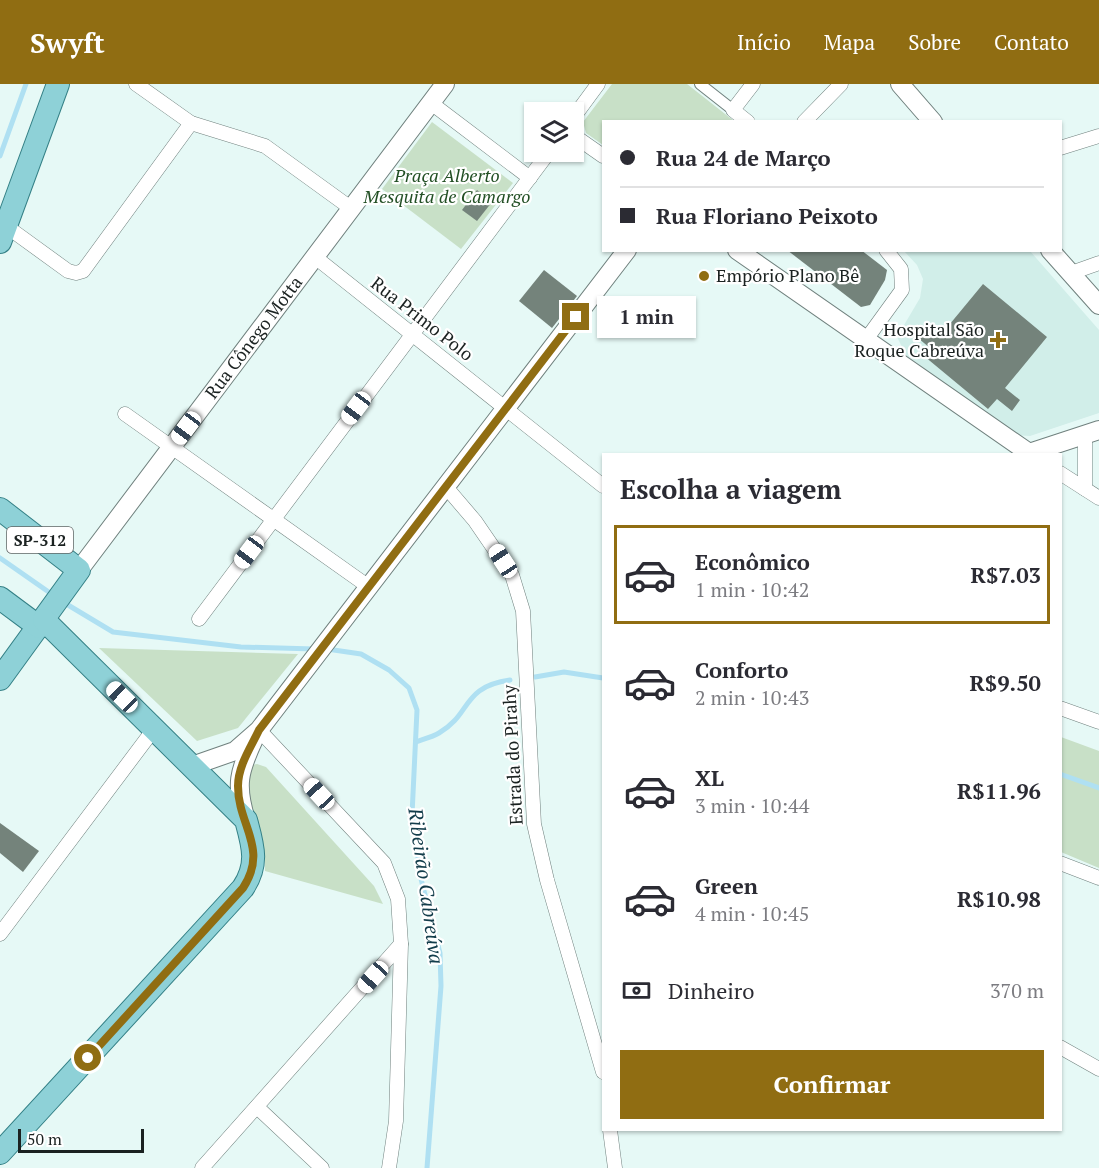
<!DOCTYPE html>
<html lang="pt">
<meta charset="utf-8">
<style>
:root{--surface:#fff;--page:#f2f2f3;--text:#2b2b33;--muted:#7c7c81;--line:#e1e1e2;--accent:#906d12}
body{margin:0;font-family:"PT Serif",serif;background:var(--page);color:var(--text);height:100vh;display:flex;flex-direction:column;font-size:22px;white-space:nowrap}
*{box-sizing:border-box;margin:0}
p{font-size:20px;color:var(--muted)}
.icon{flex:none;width:33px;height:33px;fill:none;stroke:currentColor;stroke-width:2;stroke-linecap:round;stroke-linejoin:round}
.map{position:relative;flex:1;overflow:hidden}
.side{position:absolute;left:602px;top:369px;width:460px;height:678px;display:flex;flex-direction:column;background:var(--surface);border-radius:0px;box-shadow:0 2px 4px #0004}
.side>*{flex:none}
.banner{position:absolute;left:602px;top:36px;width:460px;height:132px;border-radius:0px;box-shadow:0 2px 4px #0004;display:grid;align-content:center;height:132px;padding:0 18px;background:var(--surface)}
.buttons{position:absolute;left:524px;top:18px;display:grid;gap:12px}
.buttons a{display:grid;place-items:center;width:60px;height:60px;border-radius:0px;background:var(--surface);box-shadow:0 2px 4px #0004;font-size:30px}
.scale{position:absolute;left:18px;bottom:15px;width:126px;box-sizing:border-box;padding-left:6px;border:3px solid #1b2221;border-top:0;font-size:16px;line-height:21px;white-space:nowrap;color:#1b2221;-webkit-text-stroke:4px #fff;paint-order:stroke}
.end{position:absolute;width:27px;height:27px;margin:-14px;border:8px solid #906d12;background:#fff;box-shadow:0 0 0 3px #fff}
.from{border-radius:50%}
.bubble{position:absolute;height:42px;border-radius:0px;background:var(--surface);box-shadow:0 2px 4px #0004;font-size:20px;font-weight:700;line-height:42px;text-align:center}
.car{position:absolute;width:18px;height:36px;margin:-18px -9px;border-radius:8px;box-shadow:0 0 4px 2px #0007;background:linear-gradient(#fff 24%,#345 0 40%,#fff 0 76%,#345 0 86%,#fff 0)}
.banner b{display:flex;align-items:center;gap:21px;height:57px;font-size:22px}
.banner b+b{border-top:2px solid var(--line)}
.banner i{width:15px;height:15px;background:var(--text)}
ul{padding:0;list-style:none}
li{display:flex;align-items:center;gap:18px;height:99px;margin:0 12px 9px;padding:0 6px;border:3px solid transparent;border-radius:0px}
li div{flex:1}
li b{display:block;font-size:22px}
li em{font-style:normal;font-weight:700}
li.on{border-color:var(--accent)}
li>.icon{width:54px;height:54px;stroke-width:1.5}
h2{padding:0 18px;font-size:27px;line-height:72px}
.pay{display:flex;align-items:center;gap:15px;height:66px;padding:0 18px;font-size:22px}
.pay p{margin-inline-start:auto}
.cta{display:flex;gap:12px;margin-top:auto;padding:12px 18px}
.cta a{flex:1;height:69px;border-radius:0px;background:var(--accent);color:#fff;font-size:24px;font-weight:700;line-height:69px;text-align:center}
header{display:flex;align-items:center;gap:36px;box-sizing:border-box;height:84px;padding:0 30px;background:var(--accent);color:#fff}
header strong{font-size:28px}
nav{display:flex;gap:33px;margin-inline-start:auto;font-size:21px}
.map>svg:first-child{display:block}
.built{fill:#d1eee9}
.green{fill:#c8e0c7}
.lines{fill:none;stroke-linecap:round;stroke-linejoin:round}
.stream{stroke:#afe0f2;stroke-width:5}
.building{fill:#74837b}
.pedestrian-casing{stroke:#70817e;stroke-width:12}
.minor-casing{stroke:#70817e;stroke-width:15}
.tertiary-casing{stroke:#70817e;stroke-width:20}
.primary-casing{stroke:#348086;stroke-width:24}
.pedestrian{stroke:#fff;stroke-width:10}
.minor{stroke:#fff;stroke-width:14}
.tertiary{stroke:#fff;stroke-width:18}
.primary{stroke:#8ed1d7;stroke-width:22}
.route{stroke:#906d12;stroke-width:8}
.poi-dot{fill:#906d12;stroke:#fff;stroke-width:2}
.labels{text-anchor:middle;stroke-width:4.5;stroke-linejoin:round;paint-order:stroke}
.shield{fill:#fff;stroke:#5f6464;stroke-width:1.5}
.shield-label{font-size:16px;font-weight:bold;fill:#1b2221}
.park-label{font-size:18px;font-style:italic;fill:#224f24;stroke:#fff}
.poi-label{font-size:18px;fill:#1b2221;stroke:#fff;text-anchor:start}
.street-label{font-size:18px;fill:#1b2221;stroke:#fff}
.water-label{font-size:20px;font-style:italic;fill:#133d4b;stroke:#fff}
</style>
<header>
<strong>Swyft</strong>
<nav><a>Início</a><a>Mapa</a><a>Sobre</a><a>Contato</a></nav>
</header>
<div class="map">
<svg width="1099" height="1084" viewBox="0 0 1099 1084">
<rect width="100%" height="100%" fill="#e6f9f6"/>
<polygon class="built" points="904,167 1030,167 1099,246 1099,329 1030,352 1014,351 906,271 897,253 920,214 923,195 917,181"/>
<g class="green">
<polygon points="612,0 687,0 734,37 603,38 603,61 586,49 583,38"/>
<polygon points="432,38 513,99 461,165 382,105"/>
<polygon points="99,564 298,570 238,644 197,657"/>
<polygon points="1061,653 1099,667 1099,784 1061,768"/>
<polygon points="257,680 266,683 374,802 383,820 265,787 265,771 245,704 252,681"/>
</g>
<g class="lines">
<g class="stream">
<polyline points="0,72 26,0"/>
<polyline points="0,474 53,511"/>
<polyline points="63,518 113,548 241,563 314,565"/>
<polyline points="327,565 361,570 389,586 409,604 417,626 412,731 421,795 440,869 441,902 427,1084"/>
<polyline points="535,593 564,588 603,594"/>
<path d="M 416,658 C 424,655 432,653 439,649 C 472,630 461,603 510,596"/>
<polyline points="1060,690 1099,704"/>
</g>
</g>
<g class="building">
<polygon points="477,106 492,118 477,137 462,126"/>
<polygon points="787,166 861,166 887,186 885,196 870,221 861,223"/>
<polygon points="544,186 577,212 552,244 519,217"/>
<polygon points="983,200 1047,253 1005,304 1020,316 1012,327 997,315 988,325 924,272 930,264 918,254 928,242 940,252"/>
<polygon points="0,739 39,767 23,788 0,769"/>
</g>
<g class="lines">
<defs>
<polyline id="pedestrian" points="700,0 733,26"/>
<g id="minor">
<polyline points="136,0 191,39 265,62 352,125"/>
<polyline points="431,19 530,94"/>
<polyline points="573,34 598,0"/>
<polyline points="748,38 733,26 753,0"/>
<polyline points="804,38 841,0"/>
<polyline points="573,51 603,72"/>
<polyline points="1060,64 1099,52"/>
<polyline points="6,142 68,187 76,189 83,187 191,39"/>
<polyline points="315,173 603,402"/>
<polyline points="1071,189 1099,179"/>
<polyline points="865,257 902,206 901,185 886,166"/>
<polyline points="125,330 369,503"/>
<polyline points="1060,389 1099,414"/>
<polyline points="446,403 475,437 512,491 523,527 534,740 547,796 603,988"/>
<polyline points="1085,405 1085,351"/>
<polyline points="199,535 549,68"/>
<polyline points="1060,624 1099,638"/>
<polyline points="259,646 384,779 398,815 401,860 396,1037 389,1084"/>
<polyline points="1060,779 1099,794"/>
<polyline points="0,850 154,645"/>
<polyline points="1060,963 1099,985"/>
<polyline points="257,1023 322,1084"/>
<polyline points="610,1046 615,1084"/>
<polyline points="202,1084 401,860"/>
</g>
<g id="tertiary">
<polyline points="900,0 933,38"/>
<polyline points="737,166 1029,369 1099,346"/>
<polyline points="1050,166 1099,221"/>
<path id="s1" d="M 79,486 L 445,0"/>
<polyline points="192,682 235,667 259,646 627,166"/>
<path d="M 246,736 C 235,701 239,687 254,655"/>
</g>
<g id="primary">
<polyline points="0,158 58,0"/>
<polyline points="0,425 79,486 0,595"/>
<polyline points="0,514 39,543"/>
<path d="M 0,1069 L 243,804 C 259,780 253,762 246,736 L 44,536"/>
</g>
</defs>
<use href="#pedestrian" class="pedestrian-casing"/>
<use href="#minor" class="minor-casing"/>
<use href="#tertiary" class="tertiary-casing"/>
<use href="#primary" class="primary-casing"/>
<use href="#pedestrian" class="pedestrian"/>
<use href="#minor" class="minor"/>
<use href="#tertiary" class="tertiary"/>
<use href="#primary" class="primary"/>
</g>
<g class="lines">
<path class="route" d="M 88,974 L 243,804 C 269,764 238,742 238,702 C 238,682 251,663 259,646 L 576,233"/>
</g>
<g class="poi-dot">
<circle cx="704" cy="192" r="6"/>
<path d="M995 247h6v6h6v6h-6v6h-6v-6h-6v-6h6z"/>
</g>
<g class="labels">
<rect class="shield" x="7" y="443" width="66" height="26" rx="4.5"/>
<g class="shield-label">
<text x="40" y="462">SP-312</text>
</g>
<g class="park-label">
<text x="447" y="98">Praça Alberto<tspan x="447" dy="21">Mesquita de Camargo</tspan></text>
</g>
<g class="poi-label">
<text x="716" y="198">Empório Plano Bê</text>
<text x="984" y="252" text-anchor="end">Hospital São<tspan x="984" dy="21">Roque Cabreúva</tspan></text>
</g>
<g class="street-label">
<text transform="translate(422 235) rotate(38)" y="6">Rua Primo Polo</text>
<text dy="6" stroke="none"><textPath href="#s1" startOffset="291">Rua Cônego Motta</textPath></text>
<text transform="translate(513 671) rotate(-93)" y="6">Estrada do Pirahy</text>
</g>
<g class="water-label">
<text transform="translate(426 802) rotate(82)" y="7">Ribeirão Cabreúva</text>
</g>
</g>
</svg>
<div class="buttons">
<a><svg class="icon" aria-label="layers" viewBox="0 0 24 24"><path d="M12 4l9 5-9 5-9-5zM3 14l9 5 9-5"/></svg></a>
</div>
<div class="scale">50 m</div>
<i class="end from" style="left:88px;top:974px"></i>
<i class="end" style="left:576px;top:233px"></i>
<div class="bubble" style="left:597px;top:212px;width:99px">1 min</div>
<i class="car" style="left:356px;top:324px;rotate:217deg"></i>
<i class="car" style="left:186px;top:344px;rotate:217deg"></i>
<i class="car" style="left:249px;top:468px;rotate:217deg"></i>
<i class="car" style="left:503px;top:477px;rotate:327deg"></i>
<i class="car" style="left:122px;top:613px;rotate:314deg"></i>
<i class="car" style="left:319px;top:710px;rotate:317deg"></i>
<i class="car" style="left:373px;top:893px;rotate:222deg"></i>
<div class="banner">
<b><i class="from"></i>Rua 24 de Março</b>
<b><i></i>Rua Floriano Peixoto</b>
</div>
<section class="side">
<h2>Escolha a viagem</h2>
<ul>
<li class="on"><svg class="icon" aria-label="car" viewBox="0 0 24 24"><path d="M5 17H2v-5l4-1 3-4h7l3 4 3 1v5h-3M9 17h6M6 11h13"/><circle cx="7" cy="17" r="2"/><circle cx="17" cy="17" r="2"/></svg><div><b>Econômico</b><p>1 min · 10:42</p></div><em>R$7.03</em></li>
<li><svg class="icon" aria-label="car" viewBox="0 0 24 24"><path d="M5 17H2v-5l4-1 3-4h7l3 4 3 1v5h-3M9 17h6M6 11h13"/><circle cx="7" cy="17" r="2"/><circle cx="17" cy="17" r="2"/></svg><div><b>Conforto</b><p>2 min · 10:43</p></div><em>R$9.50</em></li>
<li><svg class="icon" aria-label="car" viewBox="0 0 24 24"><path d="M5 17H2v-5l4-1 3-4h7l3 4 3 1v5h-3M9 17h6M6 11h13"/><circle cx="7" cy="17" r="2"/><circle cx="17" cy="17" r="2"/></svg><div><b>XL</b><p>3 min · 10:44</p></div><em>R$11.96</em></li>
<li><svg class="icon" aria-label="car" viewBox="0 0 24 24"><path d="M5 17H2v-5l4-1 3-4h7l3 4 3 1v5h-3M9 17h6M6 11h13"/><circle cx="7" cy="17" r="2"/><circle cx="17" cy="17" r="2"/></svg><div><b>Green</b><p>4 min · 10:45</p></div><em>R$10.98</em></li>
</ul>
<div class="pay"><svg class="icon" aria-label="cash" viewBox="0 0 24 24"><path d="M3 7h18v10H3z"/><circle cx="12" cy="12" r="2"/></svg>Dinheiro<p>370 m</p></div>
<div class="cta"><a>Confirmar</a></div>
</section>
</div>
